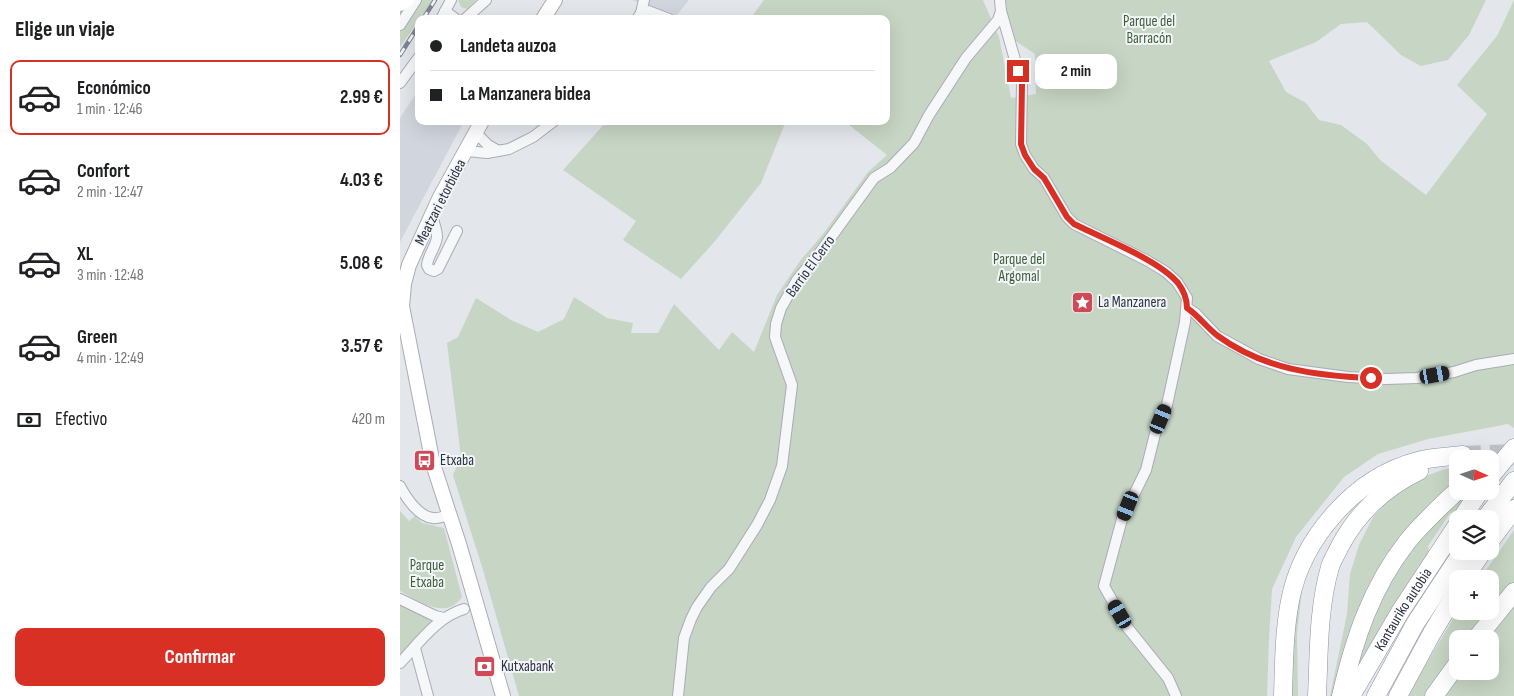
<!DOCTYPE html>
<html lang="es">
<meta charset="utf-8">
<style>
:root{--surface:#fff;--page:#f2f2f2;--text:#202124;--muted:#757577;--line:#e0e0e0;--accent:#d93025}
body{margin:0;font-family:"Sofia Sans Condensed",sans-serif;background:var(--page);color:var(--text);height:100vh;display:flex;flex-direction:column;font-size:19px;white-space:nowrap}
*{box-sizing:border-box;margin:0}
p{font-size:16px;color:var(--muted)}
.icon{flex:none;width:28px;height:28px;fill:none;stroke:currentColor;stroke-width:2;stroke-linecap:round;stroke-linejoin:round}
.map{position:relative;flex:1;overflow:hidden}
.drawer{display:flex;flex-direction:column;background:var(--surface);width:400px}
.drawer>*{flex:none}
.guide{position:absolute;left:15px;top:15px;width:475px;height:110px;border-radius:10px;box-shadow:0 5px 20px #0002;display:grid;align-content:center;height:110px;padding:0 15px;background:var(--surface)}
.needle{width:32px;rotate:93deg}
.tools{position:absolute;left:1049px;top:450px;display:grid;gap:10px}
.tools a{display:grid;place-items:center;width:50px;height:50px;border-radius:10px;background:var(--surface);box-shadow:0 5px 20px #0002;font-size:25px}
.end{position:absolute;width:22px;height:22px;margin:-11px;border:6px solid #d93025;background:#fff;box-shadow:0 0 0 2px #fff}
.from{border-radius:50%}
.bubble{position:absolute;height:35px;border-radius:10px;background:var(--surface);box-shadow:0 5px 20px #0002;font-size:16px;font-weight:700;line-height:35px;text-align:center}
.car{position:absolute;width:15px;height:30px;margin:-15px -8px;border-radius:6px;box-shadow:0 0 4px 1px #0007;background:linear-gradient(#222 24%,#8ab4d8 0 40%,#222 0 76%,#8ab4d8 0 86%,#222 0)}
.guide b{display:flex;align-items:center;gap:18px;height:48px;font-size:19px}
.guide b+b{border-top:1px solid var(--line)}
.guide i{width:12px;height:12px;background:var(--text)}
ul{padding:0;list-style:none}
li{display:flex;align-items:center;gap:15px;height:75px;margin:0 10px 8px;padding:0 5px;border:2px solid transparent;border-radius:10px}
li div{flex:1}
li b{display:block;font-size:19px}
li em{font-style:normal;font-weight:700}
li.selected{border-color:var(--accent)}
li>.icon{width:45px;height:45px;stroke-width:1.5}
h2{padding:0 15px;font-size:22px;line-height:60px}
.pay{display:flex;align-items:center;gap:12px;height:55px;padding:0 15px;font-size:19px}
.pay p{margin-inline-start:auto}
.button{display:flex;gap:10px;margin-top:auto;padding:10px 15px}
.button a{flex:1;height:58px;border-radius:10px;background:var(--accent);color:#fff;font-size:20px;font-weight:700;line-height:58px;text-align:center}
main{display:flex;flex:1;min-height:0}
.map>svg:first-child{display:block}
.built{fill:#d1d5dd}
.green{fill:#c7d5c4;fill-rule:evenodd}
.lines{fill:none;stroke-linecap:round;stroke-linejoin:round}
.highway-tunnel{stroke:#bec2c9;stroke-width:18;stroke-dasharray:18 9;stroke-linecap:butt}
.street-casing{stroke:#a8acb5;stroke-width:12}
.secondary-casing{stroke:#a8acb5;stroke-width:16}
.highway-casing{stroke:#8a92a2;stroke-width:19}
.street{stroke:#f6f7f9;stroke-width:10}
.secondary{stroke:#fff;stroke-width:14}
.highway{stroke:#fff;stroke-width:18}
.rail-casing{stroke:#7c8495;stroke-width:4.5}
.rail{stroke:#f3f5f8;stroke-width:2.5;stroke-dasharray:8;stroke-linecap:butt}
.route{stroke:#d93025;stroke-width:6}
.labels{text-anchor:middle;stroke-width:4;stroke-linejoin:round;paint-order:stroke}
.park-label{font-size:15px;fill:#3d5f38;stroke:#f3f5f8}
.street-label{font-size:15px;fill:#2b3243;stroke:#f3f5f8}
.poi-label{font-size:15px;fill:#2b3243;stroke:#f3f5f8;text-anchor:start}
</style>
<main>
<section class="drawer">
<h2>Elige un viaje</h2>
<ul>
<li class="selected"><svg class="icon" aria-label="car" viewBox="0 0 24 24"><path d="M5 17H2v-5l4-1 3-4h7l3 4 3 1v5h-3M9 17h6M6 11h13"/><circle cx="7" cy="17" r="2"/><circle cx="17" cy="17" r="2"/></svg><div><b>Económico</b><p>1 min · 12:46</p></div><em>2.99 €</em></li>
<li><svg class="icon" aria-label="car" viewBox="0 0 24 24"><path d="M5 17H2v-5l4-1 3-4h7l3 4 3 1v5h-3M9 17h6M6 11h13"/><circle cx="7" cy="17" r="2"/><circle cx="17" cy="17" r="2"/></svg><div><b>Confort</b><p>2 min · 12:47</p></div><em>4.03 €</em></li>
<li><svg class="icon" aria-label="car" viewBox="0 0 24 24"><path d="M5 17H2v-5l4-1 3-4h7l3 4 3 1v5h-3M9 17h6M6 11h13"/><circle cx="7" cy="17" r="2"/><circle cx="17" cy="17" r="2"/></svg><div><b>XL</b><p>3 min · 12:48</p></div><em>5.08 €</em></li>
<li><svg class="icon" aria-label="car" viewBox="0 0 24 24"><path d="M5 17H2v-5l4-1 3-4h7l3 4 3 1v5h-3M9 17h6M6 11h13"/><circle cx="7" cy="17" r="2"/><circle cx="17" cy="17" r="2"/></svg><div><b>Green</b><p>4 min · 12:49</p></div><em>3.57 €</em></li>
</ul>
<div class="pay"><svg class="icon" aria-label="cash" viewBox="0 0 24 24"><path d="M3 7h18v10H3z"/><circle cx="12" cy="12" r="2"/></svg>Efectivo<p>420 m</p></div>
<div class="button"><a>Confirmar</a></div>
</section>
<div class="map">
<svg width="1114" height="696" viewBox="0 0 1114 696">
<rect width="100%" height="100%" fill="#e3e6eb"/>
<g class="built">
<polygon points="232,0 289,0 275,17"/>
<polygon points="19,89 19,121 64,121 0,242 0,118"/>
</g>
<g class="green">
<polygon points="0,0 33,0 0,47"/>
<polygon points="58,0 76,0 67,9 61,7"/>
<polygon points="364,0 583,0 599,37 611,98 636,94 635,54 614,40 607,19 606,0 1086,0 1069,35 1048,60 1021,66 1001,55 967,22 941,24 916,42 869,61 886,92 906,103 919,120 941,125 967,144 980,160 1026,195 1087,114 1057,85 1097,36 1114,0 1114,428 1108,424 1028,439 978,454 944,477 896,537 872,589 869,639 867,696 119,696 83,570 53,475 61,457 47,343 58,337 76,298 111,320 138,332 164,319 174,297 207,318 233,323 231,333 258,333 274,304 319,350 332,332 354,352 377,295 400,261 423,234 468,172 487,155 444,121 486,121 486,19 350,19"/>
<polygon points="207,121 386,121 361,183 315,241 281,279 223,240 236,221 163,170"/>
<polygon points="1057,467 1057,481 1015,525 936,696 930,696 947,614 950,574 959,545 973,517 991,498 1009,482 1045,469"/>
<polygon points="1065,491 1074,491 1055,516 1050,513 1028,546 1030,555 949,688 963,633 1000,562"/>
<path d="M 0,511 L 9,521 L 15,516 L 22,523 L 44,528 L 62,597 C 45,621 19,601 0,591 Z"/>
<path d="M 1114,530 L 1114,696 L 1009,696 L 1017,679 L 1058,611 L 1090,611 L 1090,579 L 1080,579 ZM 1058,639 L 1090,639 L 1090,671 L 1058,671 Z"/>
<polygon points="903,581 897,634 898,696 889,696 890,641"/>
<polygon points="0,604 32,621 0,655"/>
</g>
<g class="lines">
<polyline class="highway-tunnel" points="1063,455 1114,453"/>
<defs>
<g id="street">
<polyline points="600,0 601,11 622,84 621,144 625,155 634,169 644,178 667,217 674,224 748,261 766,272 777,282 787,298 785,322 767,405 756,430 746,470 722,519 704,586 727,627 768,678 776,696"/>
<polyline points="45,11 56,19"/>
<polyline points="241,13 248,11 269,19"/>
<polyline points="41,19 51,0"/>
<polyline points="65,19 86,0"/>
<polyline points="237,19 241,13 244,0"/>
<polyline points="0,25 16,0"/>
<polyline points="0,83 19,57"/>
<polyline points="76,133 88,145 97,150"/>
<polyline points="67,151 87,153 109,149 133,137 154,121"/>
<path d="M 32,216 C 34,223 37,230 37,237 C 36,247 28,255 27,265 L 29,269 L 34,271 L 38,269 L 57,231"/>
<polyline points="787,308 795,313 817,336 859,359 888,369 948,377 986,379 1017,378 1054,372 1076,365 1114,359"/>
<path d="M 0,486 C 6,498 19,517 33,518 C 39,519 44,516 49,515"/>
<polyline points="0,599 35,616 44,618"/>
<polyline points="15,648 28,696"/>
<path d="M 0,663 C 19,643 37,617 64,609"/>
<polyline points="278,696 284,638 291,619 297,607 311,587 329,569 357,525 370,500 382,466 392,385 375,337 376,324 381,308 397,280 421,251 474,178 490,168 514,143 529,115 566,58 598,20 601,11"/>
</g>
<g id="secondary">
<polyline points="0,4 7,0"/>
<polyline points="143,19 155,0"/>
<polyline points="82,121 40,197 9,265 4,284 2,306 33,464 59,544 103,696"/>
</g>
<g id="highway">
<polyline points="1090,477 1114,448"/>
<polyline points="1061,519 1080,491"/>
<polyline points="1085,519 1114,481"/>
<polyline points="1090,541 1114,509"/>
<polyline points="1064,579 1083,551"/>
<polyline points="1076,639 1114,592"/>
<path d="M 883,696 C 884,664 884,632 890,601 C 902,538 955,477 1018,461 C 1033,457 1048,457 1063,455"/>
<path d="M 917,696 C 919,653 918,609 930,567 C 932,560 937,553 940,546 C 958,512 984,488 1019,471"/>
<path d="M 941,696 C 954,640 971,588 1007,542 C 1022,523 1040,507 1058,490"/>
<path id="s1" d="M 951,696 L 1000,612 L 1058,524"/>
<polyline points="976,696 1015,624 1063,551"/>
<polyline points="998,696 1032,633 1058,590"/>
<polyline points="1034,696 1058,663"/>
</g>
</defs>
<use href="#street" class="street-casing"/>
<use href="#secondary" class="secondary-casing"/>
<use href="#highway" class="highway-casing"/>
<use href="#street" class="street"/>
<use href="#secondary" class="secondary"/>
<use href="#highway" class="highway"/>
<defs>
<g id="rail">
<polyline points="23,19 35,0"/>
<polyline points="0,55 19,25"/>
</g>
</defs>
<use href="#rail" class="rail-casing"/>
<use href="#rail" class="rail"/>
</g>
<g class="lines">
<path class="route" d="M 618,71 L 622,84 L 621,144 L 625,155 L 634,169 L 644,178 L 667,217 L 674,224 C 702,238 759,260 778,283 C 784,291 787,298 787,308 C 799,316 807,328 818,336 C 863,369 917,376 971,378"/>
</g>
<defs>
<symbol id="sight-square" viewBox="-11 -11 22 22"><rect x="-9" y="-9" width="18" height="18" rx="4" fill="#ce4a57" stroke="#f3f5f8"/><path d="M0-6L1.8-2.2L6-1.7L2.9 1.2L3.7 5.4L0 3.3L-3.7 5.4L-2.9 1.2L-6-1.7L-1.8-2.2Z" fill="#fff"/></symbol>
<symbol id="bus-square" viewBox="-11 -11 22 22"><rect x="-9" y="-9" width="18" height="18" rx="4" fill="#ce4a57" stroke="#f3f5f8"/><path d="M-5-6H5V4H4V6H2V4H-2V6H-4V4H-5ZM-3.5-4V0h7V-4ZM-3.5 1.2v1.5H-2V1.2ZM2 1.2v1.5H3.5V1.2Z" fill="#fff"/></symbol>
<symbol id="bank-square" viewBox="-11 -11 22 22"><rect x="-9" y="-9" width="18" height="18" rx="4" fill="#ce4a57" stroke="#f3f5f8"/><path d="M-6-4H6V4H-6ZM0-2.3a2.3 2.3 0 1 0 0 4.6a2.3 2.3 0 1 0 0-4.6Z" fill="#fff"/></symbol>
</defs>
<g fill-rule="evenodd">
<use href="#sight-square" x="670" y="290" width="25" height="25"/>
<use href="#bus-square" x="12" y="448" width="25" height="25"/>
<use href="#bank-square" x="72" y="654" width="25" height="25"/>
</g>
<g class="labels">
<g class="park-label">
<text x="749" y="26">Parque del<tspan x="749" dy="17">Barracón</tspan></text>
<text x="619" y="264">Parque del<tspan x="619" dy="17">Argomal</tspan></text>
<text x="27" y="570">Parque<tspan x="27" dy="17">Etxaba</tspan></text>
</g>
<g class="street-label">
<text transform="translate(40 202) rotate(-63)" y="5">Meatzari etorbidea</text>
<text transform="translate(410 266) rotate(-54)" y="5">Barrio El Cerro</text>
<text dy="5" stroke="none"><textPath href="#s1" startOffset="101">Kantauriko autobia</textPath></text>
</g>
<g class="poi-label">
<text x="698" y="307">La Manzanera</text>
<text x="40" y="465">Etxaba</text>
<text x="101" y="671">Kutxabank</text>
</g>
</g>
</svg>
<div class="tools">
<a><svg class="needle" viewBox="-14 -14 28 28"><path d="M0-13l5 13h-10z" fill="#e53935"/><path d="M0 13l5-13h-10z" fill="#757577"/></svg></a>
<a><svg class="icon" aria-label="layers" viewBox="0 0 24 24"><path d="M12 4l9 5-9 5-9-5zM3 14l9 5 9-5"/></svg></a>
<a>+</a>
<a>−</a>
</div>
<i class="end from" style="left:971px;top:378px"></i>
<i class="end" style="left:618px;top:71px"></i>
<div class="bubble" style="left:635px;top:54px;width:82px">2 min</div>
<i class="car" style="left:1035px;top:375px;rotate:80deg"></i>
<i class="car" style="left:761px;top:419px;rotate:23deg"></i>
<i class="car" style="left:728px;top:506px;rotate:202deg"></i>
<i class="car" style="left:720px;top:614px;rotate:330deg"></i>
<div class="guide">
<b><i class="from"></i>Landeta auzoa</b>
<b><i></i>La Manzanera bidea</b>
</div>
</div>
</main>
